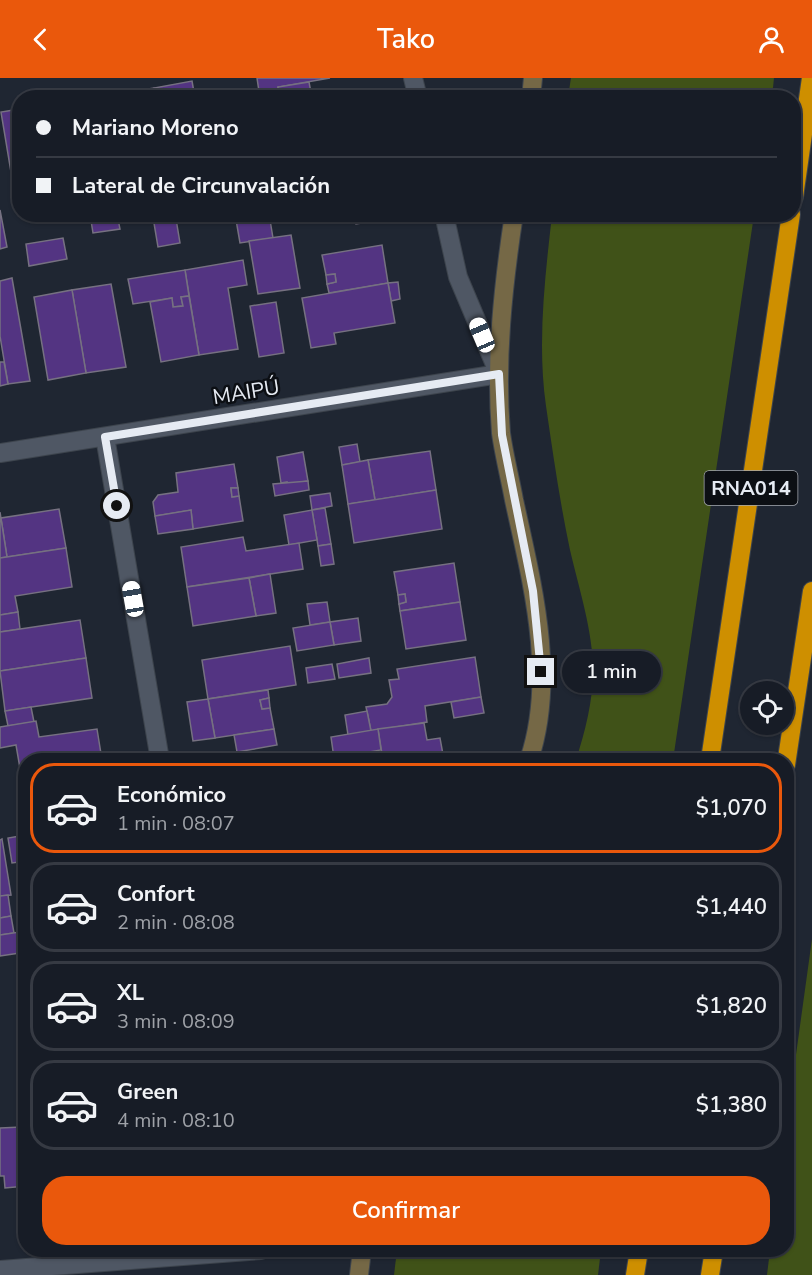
<!DOCTYPE html>
<html lang="es">
<meta charset="utf-8">
<style>
:root{--surface:#171c26;--page:#20252e;--text:#f1f3f6;--muted:#9ea1a7;--line:#363a43;--accent:#ea580c}
body{margin:0;font-family:"Nunito Sans",sans-serif;background:var(--page);color:var(--text);height:100vh;display:flex;flex-direction:column;font-size:22px;white-space:nowrap}
*{box-sizing:border-box;margin:0}
p{font-size:20px;color:var(--muted)}
.icon{flex:none;width:33px;height:33px;fill:none;stroke:currentColor;stroke-width:2;stroke-linecap:round;stroke-linejoin:round}
.map{position:relative;flex:1;overflow:hidden}
.sheet{position:absolute;left:18px;top:675px;width:776px;height:504px;display:flex;flex-direction:column;background:var(--surface);border-radius:24px;box-shadow:0 2px 4px #0004,0 0 0 2px var(--line)}
.sheet>*{flex:none}
.hud{position:absolute;left:12px;top:12px;width:789px;height:132px;border-radius:24px;box-shadow:0 2px 4px #0004,0 0 0 2px var(--line);display:grid;align-content:center;height:132px;padding:0 24px;background:var(--surface)}
.buttons{position:absolute;left:740px;top:603px;display:grid;gap:12px}
.buttons a{display:grid;place-items:center;width:54px;height:54px;border-radius:50%;background:var(--surface);box-shadow:0 2px 4px #0004,0 0 0 2px var(--line);font-size:30px}
.end{position:absolute;width:27px;height:27px;margin:-14px;border:8px solid #e6ebf3;background:#111;box-shadow:0 0 0 3px #111}
.from{border-radius:50%}
.bubble{position:absolute;height:42px;border-radius:21px;background:var(--surface);box-shadow:0 2px 4px #0004,0 0 0 2px var(--line);font-size:20px;font-weight:600;line-height:42px;text-align:center}
.car{position:absolute;width:18px;height:36px;margin:-18px -9px;border-radius:8px;box-shadow:0 0 4px 2px #0007;background:linear-gradient(#fff 24%,#345 0 40%,#fff 0 76%,#345 0 86%,#fff 0)}
.hud b{display:flex;align-items:center;gap:21px;height:57px;font-size:22px}
.hud b+b{border-top:2px solid var(--line)}
.hud i{width:15px;height:15px;background:var(--text)}
ul{padding:10px 0 0;list-style:none}
li{display:flex;align-items:center;gap:18px;height:90px;margin:0 12px 9px;padding:0 12px;border:3px solid var(--line);border-radius:24px}
li div{flex:1}
li b{display:block;font-size:22px}
li em{font-style:normal;font-weight:600}
li.current{border-color:var(--accent)}
li>.icon{width:54px;height:54px;stroke-width:1.5}
.action{display:flex;gap:12px;margin-top:auto;padding:12px 24px}
.action a{flex:1;height:69px;border-radius:24px;background:var(--accent);color:#fff;font-size:24px;font-weight:600;line-height:69px;text-align:center}
header{display:flex;justify-content:space-between;align-items:center;height:78px;padding:0 24px;background:var(--accent);color:#fff;font-size:27px;font-weight:600}
.map>svg:first-child{display:block}
.green{fill:#405218}
.building{fill:#533482;stroke:#767181;stroke-width:1.5}
.lines{fill:none;stroke-linecap:round;stroke-linejoin:round}
.street-casing{stroke:#3d444d;stroke-width:20}
.secondary-casing{stroke:#3d444d;stroke-width:20}
.highway-casing{stroke:#3d444d;stroke-width:20}
.street{stroke:#4f5764;stroke-width:18}
.secondary{stroke:#756846;stroke-width:18}
.highway{stroke:#ce8f00;stroke-width:18}
.route{stroke:#e6ebf3;stroke-width:8}
.labels{text-anchor:middle;stroke-width:5;stroke-linejoin:round;paint-order:stroke}
.shield{fill:#0c0f14;stroke:#a5a9b0;stroke-width:1.5}
.shield-label{font-size:20px;font-weight:bold;fill:#e6ebf3}
.street-label{font-size:21px;fill:#e6ebf3;stroke:#0c0f14}
</style>
<header><svg class="icon" aria-label="back" viewBox="0 0 24 24"><path d="M15 5l-7 7 7 7"/></svg>Tako<svg class="icon" aria-label="person" viewBox="0 0 24 24"><circle cx="12" cy="8" r="4"/><path d="M4 21q1-7 8-7t8 7"/></svg></header>
<div class="map">
<svg width="812" height="1197" viewBox="0 0 812 1197">
<rect width="100%" height="100%" fill="#1f2632"/>
<g class="green">
<polygon points="571,0 774,0 772,19 568,19"/>
<path d="M 552,137 L 754,137 L 673,682 L 576,682 C 585,654 593,623 593,593 C 593,553 579,511 570,472 C 560,425 553,376 546,328 C 537,265 545,199 552,137 Z"/>
<polygon points="812,861 812,1197 767,1197 770,1172 786,1172 786,1049"/>
<polygon points="397,1172 601,1172 598,1197 394,1197"/>
</g>
<g class="building">
<polygon points="257,0 330,0 278,9 280,20 260,20"/>
<polygon points="192,3 195,20 155,20 154,10"/>
<polygon points="309,4 312,20 280,20 278,9"/>
<polygon points="154,10 155,20 115,20 115,16"/>
<polygon points="20,31 20,92 11,94 1,34"/>
<polygon points="0,132 7,169 0,171"/>
<polygon points="90,136 117,136 120,151 93,155"/>
<polygon points="235,136 269,136 273,160 240,165"/>
<polygon points="354,136 400,136 400,139 356,146"/>
<polygon points="176,141 180,165 158,169 154,145"/>
<polygon points="291,157 300,210 258,216 249,163"/>
<polygon points="63,160 67,181 29,188 26,166"/>
<polygon points="382,167 388,205 329,215 327,206 336,204 335,196 326,197 322,177"/>
<polygon points="243,182 247,207 228,210 238,271 199,277 185,192"/>
<polygon points="185,192 189,218 181,219 183,228 173,229 172,220 133,226 128,201"/>
<polygon points="335,196 336,204 327,206 326,197"/>
<polygon points="12,200 30,303 8,306 0,258 0,203"/>
<polygon points="398,204 400,221 391,223 388,205"/>
<polygon points="388,205 395,245 334,255 336,266 311,270 302,220"/>
<polygon points="111,206 126,289 86,295 72,212"/>
<polygon points="72,212 86,295 48,302 34,219"/>
<polygon points="189,218 199,277 161,284 150,224 172,220 173,229 183,228 181,219"/>
<polygon points="276,224 284,275 259,279 250,228"/>
<polygon points="0,284 4,284 8,306 0,308"/>
<polygon points="357,366 360,384 342,387 339,369"/>
<polygon points="430,373 436,412 375,422 368,382"/>
<polygon points="303,374 308,403 287,406 287,404 281,405 277,379"/>
<polygon points="368,382 375,422 348,426 342,387"/>
<polygon points="234,386 238,410 231,410 232,419 239,418 243,443 193,451 191,432 155,438 153,424 158,417 178,414 176,395"/>
<polygon points="308,403 309,412 275,418 273,406"/>
<polygon points="231,410 238,410 239,418 232,419"/>
<polygon points="436,412 442,451 354,465 348,426"/>
<polygon points="330,415 332,428 312,432 310,418"/>
<polygon points="325,430 331,466 318,468 312,432"/>
<polygon points="59,431 66,470 7,479 1,440"/>
<polygon points="191,432 193,451 158,456 155,438"/>
<polygon points="312,432 317,462 289,467 284,437"/>
<polygon points="0,434 7,479 0,480"/>
<polygon points="243,459 246,473 299,465 303,491 187,509 181,469"/>
<polygon points="331,466 334,486 321,488 318,468"/>
<polygon points="66,470 72,509 15,518 18,534 0,537 0,480"/>
<polygon points="454,485 460,524 400,533 399,526 406,524 405,516 398,517 394,494"/>
<polygon points="270,496 276,535 256,538 249,500"/>
<polygon points="249,500 256,538 193,548 187,509"/>
<polygon points="405,516 406,524 399,526 398,517"/>
<polygon points="327,524 330,544 310,547 307,526"/>
<polygon points="460,524 466,562 406,571 400,533"/>
<polygon points="18,534 20,551 0,554 0,537"/>
<polygon points="358,540 361,563 334,567 330,544"/>
<polygon points="80,542 86,580 0,593 0,554"/>
<polygon points="330,544 334,567 297,573 293,550"/>
<polygon points="290,568 296,607 208,621 202,582"/>
<polygon points="475,579 481,619 425,628 427,644 371,653 366,629 387,626 392,619 389,602 399,601 397,591"/>
<polygon points="86,580 92,620 5,633 0,593"/>
<polygon points="369,580 371,595 339,600 337,586"/>
<polygon points="332,586 335,601 308,605 306,590"/>
<polygon points="268,612 269,620 260,622 262,631 270,630 274,651 215,660 208,621"/>
<polygon points="481,619 484,635 454,640 451,624"/>
<polygon points="269,620 270,630 262,631 260,622"/>
<polygon points="208,621 215,660 193,663 187,624"/>
<polygon points="31,629 34,644 8,648 5,633"/>
<polygon points="367,633 371,653 348,657 345,637"/>
<polygon points="36,643 39,659 97,651 102,682 26,682 26,701 22,702 16,667 0,670 0,649"/>
<polygon points="424,645 427,662 440,660 444,682 383,682 378,651"/>
<polygon points="274,651 277,667 237,674 234,657"/>
<polygon points="378,651 381,672 334,680 331,659"/>
<polygon points="26,701 26,753 18,702"/>
<polygon points="26,757 26,783 12,785 8,760"/>
<polygon points="2,761 11,817 0,818 0,762"/>
<polygon points="8,817 11,838 0,840 0,818"/>
<polygon points="11,838 14,855 0,857 0,840"/>
<polygon points="26,853 26,874 0,878 0,857"/>
<polygon points="21,1049 26,1108 5,1110 4,1098 0,1098 0,1050"/>
</g>
<g class="lines">
<defs>
<g id="street">
<polyline points="413,0 418,20"/>
<polyline points="105,359 160,682"/>
<polyline points="0,375 499,296 458,199 444,136"/>
<polyline points="0,1192 261,1172"/>
</g>
<g id="secondary">
<polyline points="531,20 533,0"/>
<path d="M 514,136 C 503,208 495,283 501,355 C 504,377 510,400 514,422 C 532,505 557,598 529,682"/>
<polyline points="359,1197 362,1172"/>
</g>
<g id="highway">
<polyline points="794,119 811,0"/>
<polyline points="710,682 791,136"/>
<polyline points="786,687 812,513"/>
<polyline points="635,1197 639,1172"/>
<polyline points="710,1197 714,1172"/>
</g>
</defs>
<use href="#street" class="street-casing"/>
<use href="#secondary" class="secondary-casing"/>
<use href="#highway" class="highway-casing"/>
<use href="#street" class="street"/>
<use href="#secondary" class="secondary"/>
<use href="#highway" class="highway"/>
</g>
<g class="lines">
<polyline class="route" points="117,428 105,359 499,296 502,357 533,513 541,594"/>
</g>
<g class="labels">
<rect class="shield" x="704.5" y="393" width="93" height="34" rx="4.5"/>
<g class="shield-label">
<text x="751" y="417">RNA014</text>
</g>
<g class="street-label">
<text transform="translate(246 314) rotate(-9)" y="7">MAIPÚ</text>
</g>
</g>
</svg>
<div class="buttons">
<a><svg class="icon" aria-label="locate" viewBox="0 0 24 24"><circle cx="12" cy="12" r="6"/><path d="M12 2v4M12 18v4M2 12h4M18 12h4"/></svg></a>
</div>
<i class="end from" style="left:117px;top:428px"></i>
<i class="end" style="left:541px;top:594px"></i>
<div class="bubble" style="left:562px;top:573px;width:99px">1 min</div>
<i class="car" style="left:482px;top:257px;rotate:337deg"></i>
<i class="car" style="left:133px;top:521px;rotate:350deg"></i>
<div class="hud">
<b><i class="from"></i>Mariano Moreno</b>
<b><i></i>Lateral de Circunvalación</b>
</div>
<section class="sheet">
<ul>
<li class="current"><svg class="icon" aria-label="car" viewBox="0 0 24 24"><path d="M5 17H2v-5l4-1 3-4h7l3 4 3 1v5h-3M9 17h6M6 11h13"/><circle cx="7" cy="17" r="2"/><circle cx="17" cy="17" r="2"/></svg><div><b>Económico</b><p>1 min · 08:07</p></div><em>$1,070</em></li>
<li><svg class="icon" aria-label="car" viewBox="0 0 24 24"><path d="M5 17H2v-5l4-1 3-4h7l3 4 3 1v5h-3M9 17h6M6 11h13"/><circle cx="7" cy="17" r="2"/><circle cx="17" cy="17" r="2"/></svg><div><b>Confort</b><p>2 min · 08:08</p></div><em>$1,440</em></li>
<li><svg class="icon" aria-label="car" viewBox="0 0 24 24"><path d="M5 17H2v-5l4-1 3-4h7l3 4 3 1v5h-3M9 17h6M6 11h13"/><circle cx="7" cy="17" r="2"/><circle cx="17" cy="17" r="2"/></svg><div><b>XL</b><p>3 min · 08:09</p></div><em>$1,820</em></li>
<li><svg class="icon" aria-label="car" viewBox="0 0 24 24"><path d="M5 17H2v-5l4-1 3-4h7l3 4 3 1v5h-3M9 17h6M6 11h13"/><circle cx="7" cy="17" r="2"/><circle cx="17" cy="17" r="2"/></svg><div><b>Green</b><p>4 min · 08:10</p></div><em>$1,380</em></li>
</ul>
<div class="action"><a>Confirmar</a></div>
</section>
</div>
